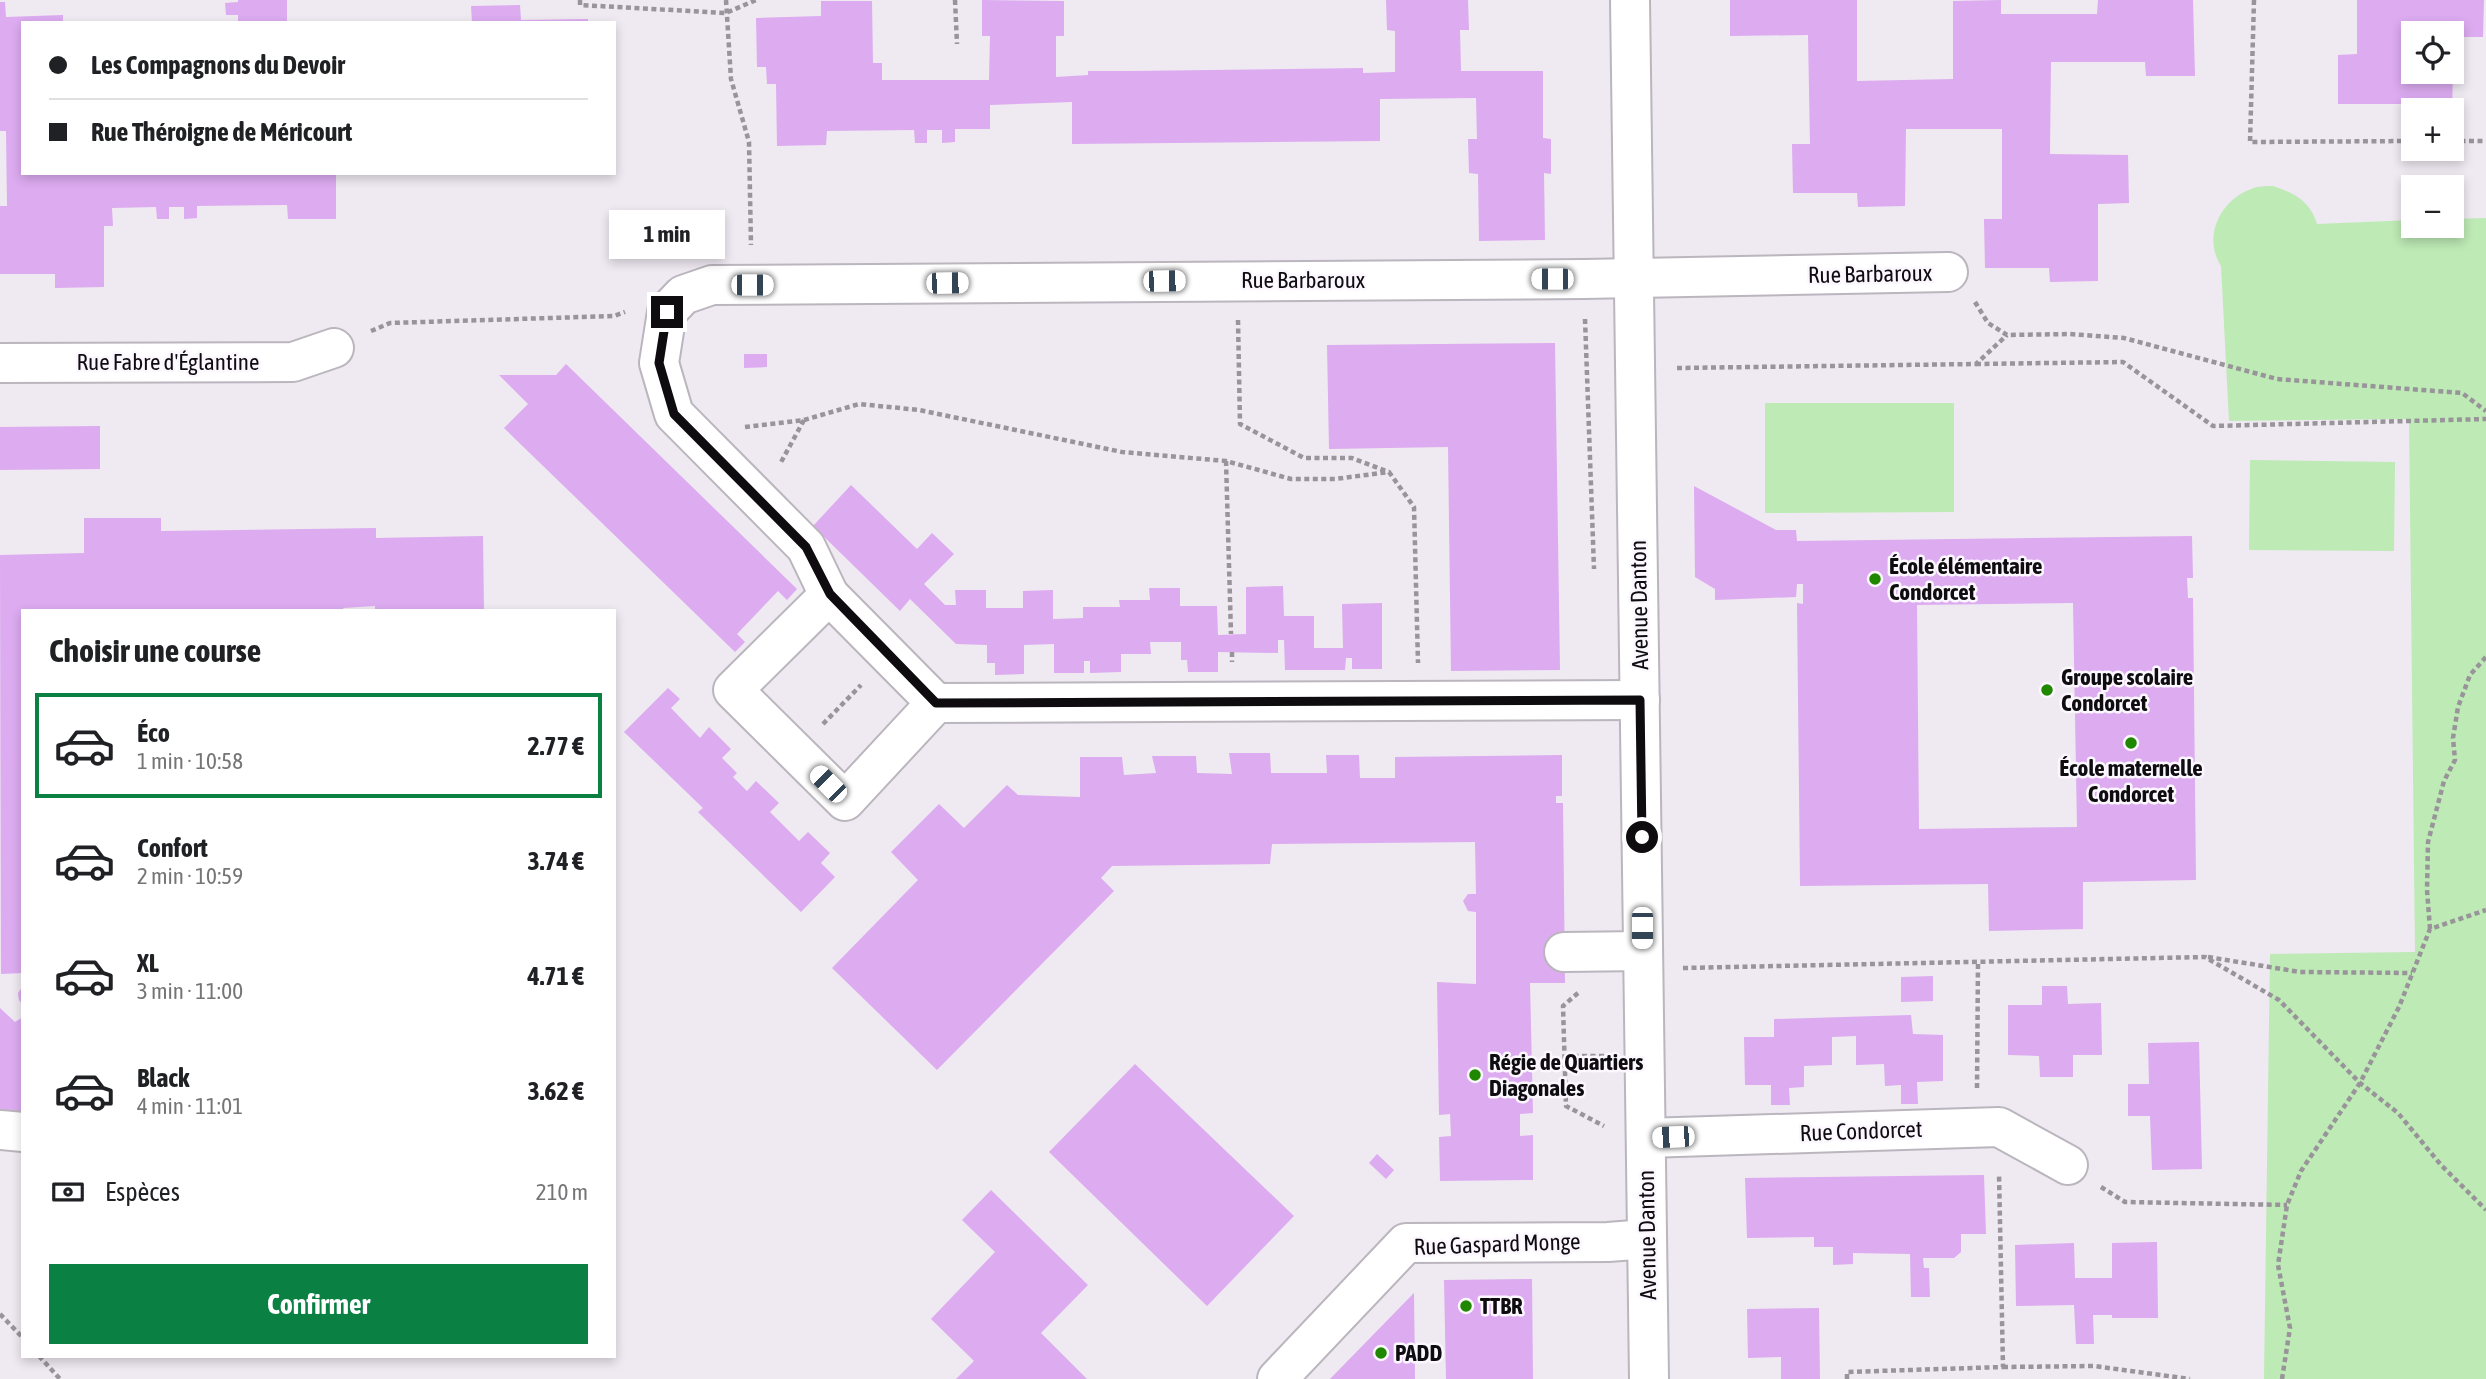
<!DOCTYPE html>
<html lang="fr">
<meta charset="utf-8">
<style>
:root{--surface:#fff;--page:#f6f6f6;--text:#202124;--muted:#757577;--line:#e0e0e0;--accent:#0b8043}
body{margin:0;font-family:"Asap Condensed",sans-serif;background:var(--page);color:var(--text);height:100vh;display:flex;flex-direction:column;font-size:26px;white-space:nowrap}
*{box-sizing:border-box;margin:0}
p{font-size:23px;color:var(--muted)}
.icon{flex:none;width:38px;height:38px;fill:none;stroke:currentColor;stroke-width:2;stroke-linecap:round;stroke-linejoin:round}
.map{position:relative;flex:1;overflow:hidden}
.side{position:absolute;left:21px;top:609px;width:595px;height:749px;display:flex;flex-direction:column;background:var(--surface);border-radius:0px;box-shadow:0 4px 10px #0003}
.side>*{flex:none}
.top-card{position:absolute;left:21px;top:21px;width:595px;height:154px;border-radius:0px;box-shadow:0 4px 10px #0003;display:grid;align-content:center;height:154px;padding:0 28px;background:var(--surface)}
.controls{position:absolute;left:2401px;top:21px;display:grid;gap:14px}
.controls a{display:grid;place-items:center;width:63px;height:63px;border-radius:0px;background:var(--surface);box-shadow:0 4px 10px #0003;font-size:35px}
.end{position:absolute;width:32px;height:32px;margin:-16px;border:9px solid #0e0c0f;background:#fff;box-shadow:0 0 0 4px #fff}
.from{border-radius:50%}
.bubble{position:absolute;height:49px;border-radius:0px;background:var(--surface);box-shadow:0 4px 10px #0003;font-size:23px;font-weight:700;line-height:49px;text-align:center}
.car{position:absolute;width:21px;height:42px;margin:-21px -10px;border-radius:9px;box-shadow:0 0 5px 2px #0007;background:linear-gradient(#fff 24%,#345 0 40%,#fff 0 76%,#345 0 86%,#fff 0)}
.top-card b{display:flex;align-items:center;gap:24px;height:66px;font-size:26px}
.top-card b+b{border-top:2px solid var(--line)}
.top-card i{width:18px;height:18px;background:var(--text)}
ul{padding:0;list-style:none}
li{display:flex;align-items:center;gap:21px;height:105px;margin:0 14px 10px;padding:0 14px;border:4px solid transparent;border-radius:0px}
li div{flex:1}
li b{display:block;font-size:26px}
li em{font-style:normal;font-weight:700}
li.selected{border-color:var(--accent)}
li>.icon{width:63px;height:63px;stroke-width:1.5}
h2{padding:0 28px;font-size:32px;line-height:84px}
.pay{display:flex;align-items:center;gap:18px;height:77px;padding:0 28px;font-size:26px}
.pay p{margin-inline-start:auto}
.primary-button{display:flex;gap:14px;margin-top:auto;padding:14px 28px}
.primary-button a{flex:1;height:80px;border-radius:0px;background:var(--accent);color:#fff;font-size:28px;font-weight:700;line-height:80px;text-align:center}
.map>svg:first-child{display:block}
.green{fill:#bdeab5}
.building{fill:#dcabf0;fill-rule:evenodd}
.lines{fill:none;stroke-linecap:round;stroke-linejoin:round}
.minor-casing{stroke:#bbb5be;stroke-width:42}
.path{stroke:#99949a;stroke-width:4.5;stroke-dasharray:5 3.5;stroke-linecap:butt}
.minor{stroke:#fff;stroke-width:38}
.route{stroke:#0e0c0f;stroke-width:9}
.poi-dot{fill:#1f8800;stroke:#fcf6ff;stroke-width:2.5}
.labels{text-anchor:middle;stroke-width:5;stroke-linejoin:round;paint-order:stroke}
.street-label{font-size:23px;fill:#0e0c0f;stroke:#fcf6ff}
.poi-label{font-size:23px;font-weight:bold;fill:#0e0c0f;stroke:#fcf6ff;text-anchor:start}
</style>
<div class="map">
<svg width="2486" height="1379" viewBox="0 0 2486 1379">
<rect width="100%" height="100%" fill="#efe9f1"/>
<g class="green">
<path d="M 2273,186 C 2294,193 2310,201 2317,224 L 2413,220 L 2413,226 L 2452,226 L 2452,219 L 2486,218 L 2486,1379 L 2264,1379 L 2270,954 L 2415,952 L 2409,419 L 2229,421 L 2221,266 C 2202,236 2221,200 2251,189 C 2258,186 2266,186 2273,186 Z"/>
<polygon points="1765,403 1954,403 1954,512 1765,513"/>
<polygon points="2250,460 2395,462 2394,551 2249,550"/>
</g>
<g class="building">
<polygon points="238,0 287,0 287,23 238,23 238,15 226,15 225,3 238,2"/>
<polygon points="982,0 1064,1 1064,36 1056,36 1056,77 1088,75 1088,71 1131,71 1363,68 1363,73 1395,72 1395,31 1387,30 1386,0 1468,0 1469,30 1460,30 1461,71 1543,71 1543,138 1551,139 1551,174 1544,173 1545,240 1479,241 1478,174 1469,173 1468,139 1477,139 1476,98 1380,99 1380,141 1072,144 1072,102 990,105 990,129 955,129 955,142 942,143 942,130 927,130 927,143 915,143 914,130 827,131 826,145 777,146 776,84 767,84 766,67 757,67 756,18 821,16 821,1 872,1 873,63 882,63 882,80 989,80 990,36 982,36"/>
<polygon points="1730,0 1857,0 1857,81 1953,79 1953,1 2001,0 2001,14 2097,14 2098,0 2193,0 2195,76 2146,76 2145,62 2051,62 2050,154 2128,155 2129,203 2098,204 2098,281 2050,282 2049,268 1985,268 1984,219 2002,219 2002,129 1906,129 1905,206 1858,207 1857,193 1793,193 1792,144 1810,144 1808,35 1730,36"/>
<polygon points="2357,0 2484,0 2483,37 2452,37 2452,33 2413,33 2413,72 2453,72 2452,110 2413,110 2413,116 2406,116 2405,104 2338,104 2338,55 2357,54"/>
<polygon points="0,2 5,2 6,17 63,15 63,23 23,23 23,173 336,173 336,219 288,219 287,205 197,206 197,218 184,219 184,207 169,207 169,219 157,219 156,207 112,208 113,226 104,226 104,287 55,288 55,274 0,274 0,206 7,206 6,131 0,131"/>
<polygon points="520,5 521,20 588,19 588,23 472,23 471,6"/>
<polygon points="1555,343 1560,670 1451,671 1448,447 1329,449 1327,345"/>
<polygon points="744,354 767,354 767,367 744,368"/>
<polygon points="566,364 797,589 787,600 778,591 737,634 745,642 735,652 504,428 528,404 499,375 556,375"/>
<polygon points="100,426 100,469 0,470 0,427"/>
<polygon points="851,485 917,549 932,533 954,554 924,584 945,605 956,605 955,590 986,590 986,608 1023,608 1023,591 1053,590 1053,619 1083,618 1083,607 1120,607 1119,600 1150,600 1149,588 1180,588 1180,606 1217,606 1218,635 1246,634 1246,587 1283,586 1284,616 1314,616 1314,648 1343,648 1342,604 1382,603 1382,669 1352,669 1352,658 1346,658 1345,670 1285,670 1284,640 1278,640 1278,653 1218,652 1218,672 1188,672 1187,660 1181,660 1181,642 1150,642 1151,654 1121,654 1121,672 1090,673 1090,661 1084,661 1084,673 1054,673 1054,644 1024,645 1024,674 995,675 995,663 987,663 987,645 956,644 910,599 900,611 813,526"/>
<path d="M 1694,486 L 1776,530 L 1796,530 L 1797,541 L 2192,536 L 2193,578 L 2187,578 L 2188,598 L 2193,598 L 2196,880 L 2083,882 L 2083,929 L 1989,931 L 1988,884 L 1800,886 L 1797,603 L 1803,604 L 1803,584 L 1797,584 L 1796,597 L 1715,600 L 1715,589 L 1695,577 ZM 2073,603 L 2077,827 L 1919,829 L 1917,605 Z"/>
<polygon points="84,518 161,518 161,531 376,528 376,538 483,536 484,611 375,611 375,606 343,608 344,611 23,611 23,973 1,974 0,555 84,553"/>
<polygon points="668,688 680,699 671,708 700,738 709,727 731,749 722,758 737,773 733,777 747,791 756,781 779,803 770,812 799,841 808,832 830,853 821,863 835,877 801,912 698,812 703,808 624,732"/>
<polygon points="1229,753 1270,753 1271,773 1327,773 1326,755 1359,755 1360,778 1395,778 1395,757 1562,755 1562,796 1556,796 1556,803 1563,803 1565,983 1530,983 1533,1113 1520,1114 1520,1136 1533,1135 1533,1180 1440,1181 1439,1137 1451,1136 1450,1114 1439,1115 1437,982 1476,984 1476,912 1468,911 1463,901 1468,894 1476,894 1475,842 1272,844 1270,864 1112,866 1101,878 1114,891 937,1070 832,968 918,880 891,852 939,804 964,828 1007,785 1018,795 1080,797 1080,757 1122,757 1124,775 1156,773 1152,756 1196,756 1197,773 1232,774"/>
<polygon points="1933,976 1933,1001 1901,1002 1901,977"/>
<polygon points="23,986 23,1005 19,1000 18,993"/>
<polygon points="2042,986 2067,986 2068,1004 2101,1003 2102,1055 2073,1055 2073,1077 2040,1077 2039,1056 2008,1055 2008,1005 2042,1005"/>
<polygon points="0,1008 15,1022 23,1017 23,1113 0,1112"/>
<polygon points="1911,1015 1913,1034 1943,1035 1943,1081 1917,1082 1918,1104 1901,1104 1901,1085 1885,1086 1884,1064 1856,1065 1856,1036 1832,1037 1832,1065 1804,1066 1804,1087 1789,1088 1790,1105 1771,1105 1771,1085 1745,1085 1744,1037 1774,1037 1774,1019"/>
<polygon points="2199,1042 2202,1169 2152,1170 2150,1116 2128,1116 2128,1084 2149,1084 2148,1043"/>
<polygon points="1135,1064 1294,1216 1207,1306 1049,1152"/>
<polygon points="1377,1154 1394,1170 1386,1179 1369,1163"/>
<polygon points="1984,1175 1986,1234 1961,1234 1961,1252 1954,1258 1923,1258 1924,1268 1929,1268 1930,1297 1911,1297 1910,1254 1853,1253 1853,1264 1833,1265 1833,1247 1814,1247 1814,1237 1747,1238 1745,1178"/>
<polygon points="991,1190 1088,1285 1041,1333 1087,1379 956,1379 974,1361 931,1319 995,1252 962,1220"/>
<polygon points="2157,1242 2158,1318 2112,1318 2112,1315 2093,1315 2094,1344 2076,1344 2074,1305 2016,1306 2015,1245 2074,1243 2075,1278 2112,1278 2112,1243"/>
<polygon points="1532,1279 1533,1379 1446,1379 1444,1280"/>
<polygon points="1414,1293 1415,1379 1330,1379 1411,1296"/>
<polygon points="1819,1308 1820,1379 1781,1379 1781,1357 1748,1358 1747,1309"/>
</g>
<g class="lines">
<defs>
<g id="minor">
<polyline points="1630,0 1649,1379"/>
<polyline points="0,363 293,362 334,348"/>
<polyline points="829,595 806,547 674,414 659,363 667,312 683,295 712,285 1584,279 1948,272"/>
<polyline points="936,703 845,801 733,690 829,595 936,703 1640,700"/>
<polyline points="1564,952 1643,951"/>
<polyline points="0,1130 23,1132"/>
<polyline points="1646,1138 1999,1127 2068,1165"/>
<polyline points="1277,1379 1406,1243 1608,1242 1647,1239"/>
</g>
</defs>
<use href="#minor" class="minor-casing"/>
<g class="path">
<polyline points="580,0 580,5 726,13 756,0"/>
<polyline points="726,0 731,79 749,142 751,245"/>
<polyline points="955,0 957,44"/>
<polyline points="2254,0 2250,142 2413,141"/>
<polyline points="2452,141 2486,141"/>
<polyline points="1975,302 1988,323 2007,335 2070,334 2124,338 2277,379 2462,393 2486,411"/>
<polyline points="1585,319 1594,569"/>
<polyline points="1238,320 1240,424 1304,458 1352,458 1386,471"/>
<polyline points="371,331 390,323 614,316 625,312"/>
<polyline points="1976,364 2123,362 2213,426 2486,419"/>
<polyline points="1677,368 1976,364 2007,335"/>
<polyline points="804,420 859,404 919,410 1122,452 1226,461 1291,479 1335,479 1389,472 1414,507 1418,663"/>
<polyline points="745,427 804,420 780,464"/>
<polyline points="1226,461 1231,634"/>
<polyline points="1232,652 1232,662"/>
<polyline points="823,724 861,685"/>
<polyline points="2430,929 2427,890 2428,842 2444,781 2455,760 2453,738 2458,707 2470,675 2486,657"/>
<polyline points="2208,957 2300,972 2412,973"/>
<polyline points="1683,968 2205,957 2279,1000 2360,1083 2398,1113 2441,1165 2486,1210"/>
<polyline points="1578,993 1563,1006 1566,1106 1604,1126"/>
<polyline points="1565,1056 1604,1056"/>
<polyline points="1977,1088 1978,962"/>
<polyline points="2101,1187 2125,1202 2287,1205"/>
<polyline points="0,1314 23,1338"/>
<polyline points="39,1356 60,1379"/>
<polyline points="2003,1367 2094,1366 2190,1379"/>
<polyline points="1847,1379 1847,1372 2003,1367 1999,1174"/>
<polyline points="2282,1379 2290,1328 2278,1265 2287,1205 2301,1171 2360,1083 2399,1007 2430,929 2486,910"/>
</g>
<use href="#minor" class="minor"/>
</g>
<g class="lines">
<polyline class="route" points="667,312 659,363 674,414 806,547 830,594 936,703 1640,700 1642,837"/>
</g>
<g class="poi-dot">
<circle cx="1875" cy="579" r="7"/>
<circle cx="2047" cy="690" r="7"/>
<circle cx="2131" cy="743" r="7"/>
<circle cx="1475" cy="1075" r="7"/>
<circle cx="1466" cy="1306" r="7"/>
<circle cx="1381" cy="1353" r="7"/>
</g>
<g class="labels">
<g class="street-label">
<text transform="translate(1870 274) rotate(-1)" y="8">Rue Barbaroux</text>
<text x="1303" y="288">Rue Barbaroux</text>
<text x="168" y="370">Rue Fabre d'Églantine</text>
<text transform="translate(1639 605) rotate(-91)" y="8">Avenue Danton</text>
<text transform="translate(1861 1131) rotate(-2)" y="8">Rue Condorcet</text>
<text transform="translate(1647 1235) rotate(-91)" y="8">Avenue Danton</text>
<text transform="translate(1497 1244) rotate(-2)" y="8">Rue Gaspard Monge</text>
</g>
<g class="poi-label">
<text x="1889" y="574">École élémentaire<tspan x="1889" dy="26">Condorcet</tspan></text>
<text x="2061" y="685">Groupe scolaire<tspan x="2061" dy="26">Condorcet</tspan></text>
<text x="2131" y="776" text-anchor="middle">École maternelle<tspan x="2131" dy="26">Condorcet</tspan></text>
<text x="1489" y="1070">Régie de Quartiers<tspan x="1489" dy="26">Diagonales</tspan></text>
<text x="1480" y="1314">TTBR</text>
<text x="1395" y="1361">PADD</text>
</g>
</g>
</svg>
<div class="controls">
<a><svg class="icon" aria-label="locate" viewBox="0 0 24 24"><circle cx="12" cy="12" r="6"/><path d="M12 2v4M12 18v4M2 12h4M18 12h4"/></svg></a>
<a>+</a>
<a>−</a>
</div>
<i class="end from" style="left:1642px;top:837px"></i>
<i class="end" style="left:667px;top:312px"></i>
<div class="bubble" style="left:609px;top:210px;width:116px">1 min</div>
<i class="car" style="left:1552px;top:279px;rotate:270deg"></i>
<i class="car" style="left:1164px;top:281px;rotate:89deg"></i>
<i class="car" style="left:947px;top:283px;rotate:89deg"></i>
<i class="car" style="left:752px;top:285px;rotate:90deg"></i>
<i class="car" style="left:828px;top:784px;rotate:315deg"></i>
<i class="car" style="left:1642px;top:928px;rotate:180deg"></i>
<i class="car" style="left:1673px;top:1137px;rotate:268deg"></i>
<div class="top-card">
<b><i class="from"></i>Les Compagnons du Devoir</b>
<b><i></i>Rue Théroigne de Méricourt</b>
</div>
<section class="side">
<h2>Choisir une course</h2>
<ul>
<li class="selected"><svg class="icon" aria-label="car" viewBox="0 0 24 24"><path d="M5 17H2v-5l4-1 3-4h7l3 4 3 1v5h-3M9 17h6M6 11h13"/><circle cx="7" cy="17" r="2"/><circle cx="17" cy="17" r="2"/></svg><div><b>Éco</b><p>1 min · 10:58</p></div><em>2.77 €</em></li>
<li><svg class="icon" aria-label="car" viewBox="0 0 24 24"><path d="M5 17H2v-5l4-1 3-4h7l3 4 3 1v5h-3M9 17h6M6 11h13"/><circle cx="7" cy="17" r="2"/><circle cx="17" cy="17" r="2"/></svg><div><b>Confort</b><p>2 min · 10:59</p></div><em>3.74 €</em></li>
<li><svg class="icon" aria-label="car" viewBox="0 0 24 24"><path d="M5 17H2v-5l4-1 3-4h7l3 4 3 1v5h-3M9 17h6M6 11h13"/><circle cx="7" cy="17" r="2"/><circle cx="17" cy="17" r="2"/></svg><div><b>XL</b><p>3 min · 11:00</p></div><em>4.71 €</em></li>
<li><svg class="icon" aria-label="car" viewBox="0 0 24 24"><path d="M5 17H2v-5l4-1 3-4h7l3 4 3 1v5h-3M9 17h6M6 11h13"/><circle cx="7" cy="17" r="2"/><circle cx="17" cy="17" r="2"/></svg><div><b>Black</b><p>4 min · 11:01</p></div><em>3.62 €</em></li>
</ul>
<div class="pay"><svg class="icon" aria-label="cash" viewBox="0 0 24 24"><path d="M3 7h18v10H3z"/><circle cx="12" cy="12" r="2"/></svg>Espèces<p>210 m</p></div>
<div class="primary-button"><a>Confirmer</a></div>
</section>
</div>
